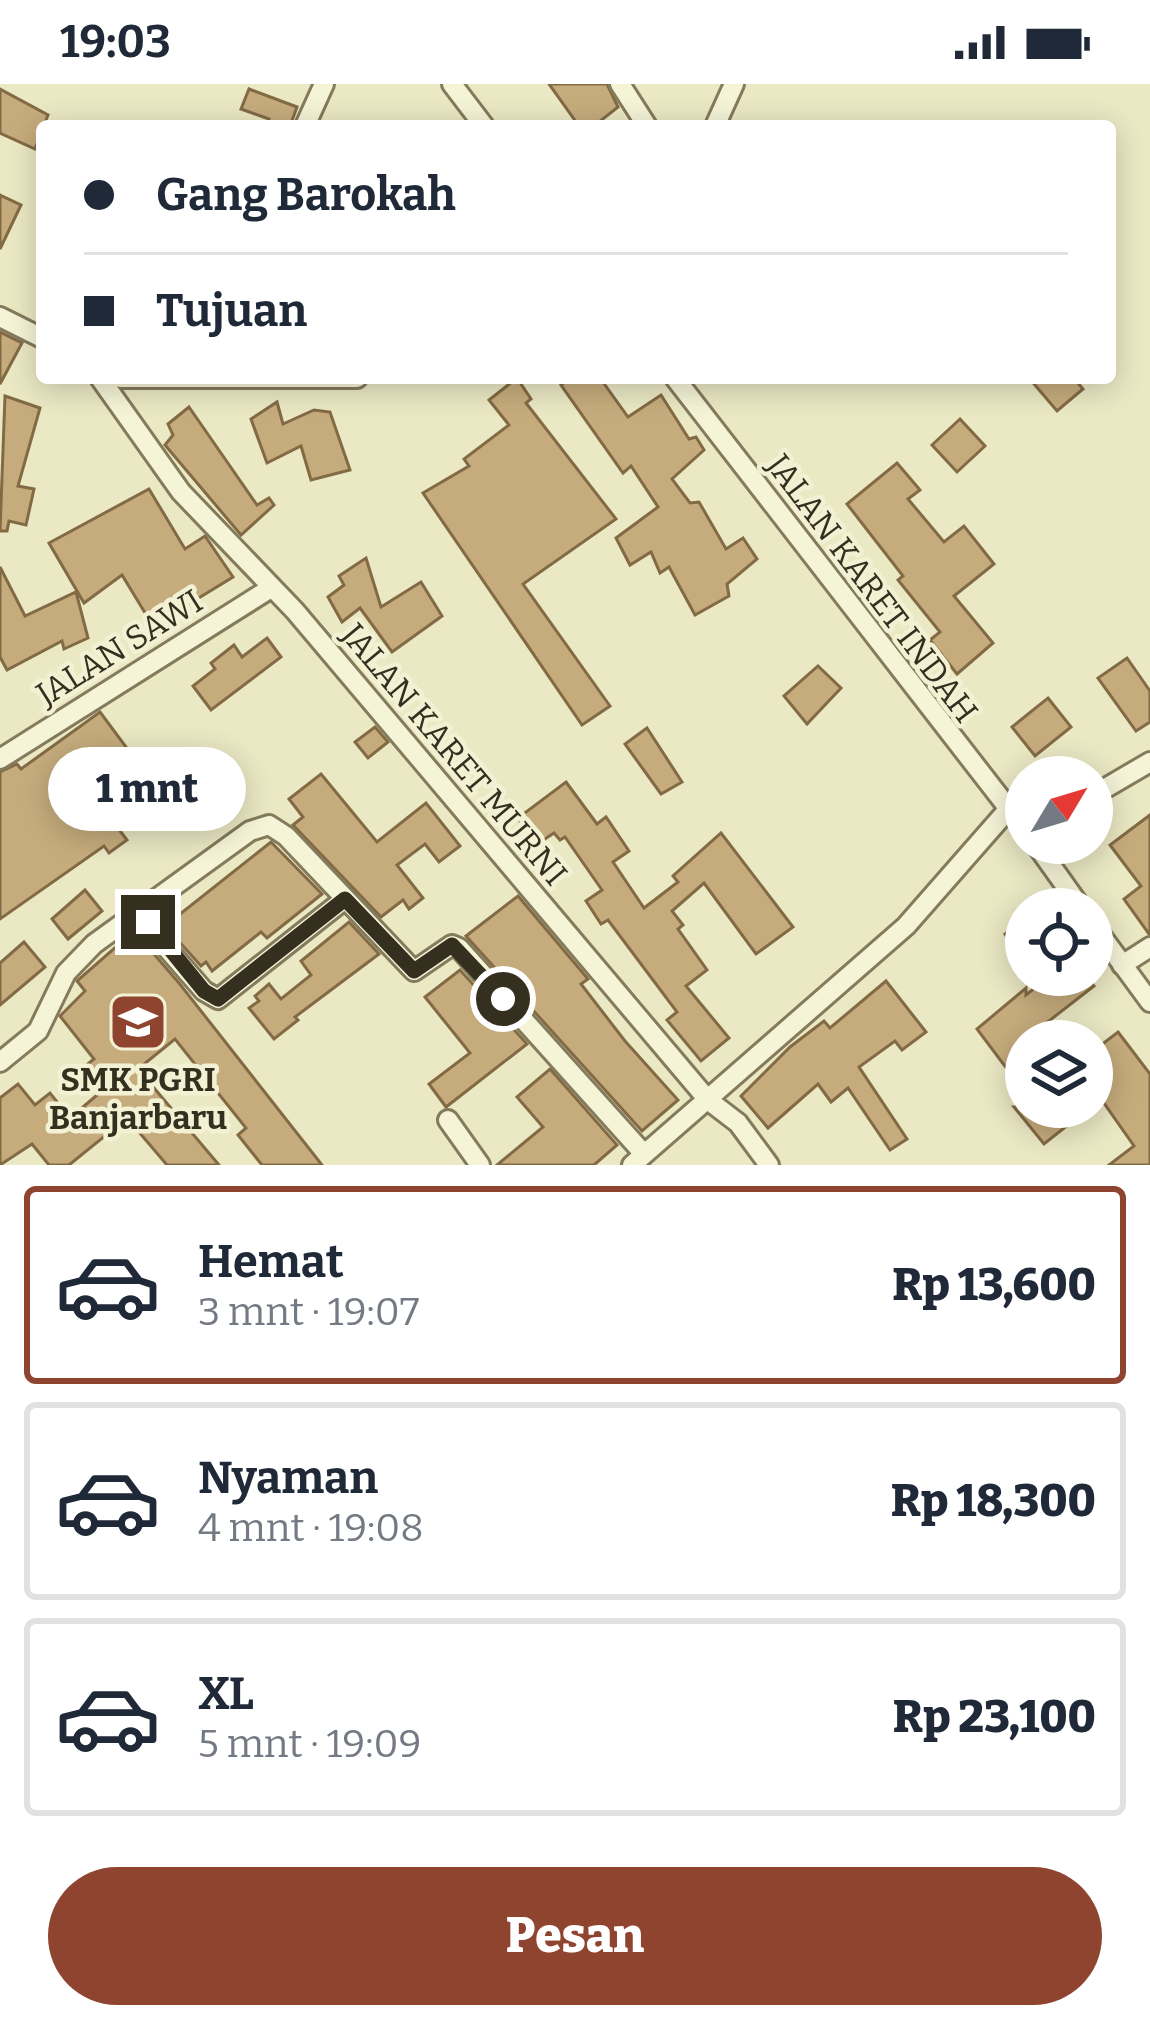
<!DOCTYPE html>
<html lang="id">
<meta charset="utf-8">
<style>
:root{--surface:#fff;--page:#f2f2f3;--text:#1f2937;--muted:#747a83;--line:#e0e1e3;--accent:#8f4430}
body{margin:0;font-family:Bitter,serif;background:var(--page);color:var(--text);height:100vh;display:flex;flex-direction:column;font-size:45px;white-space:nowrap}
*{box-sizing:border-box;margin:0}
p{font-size:39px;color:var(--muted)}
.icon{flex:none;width:66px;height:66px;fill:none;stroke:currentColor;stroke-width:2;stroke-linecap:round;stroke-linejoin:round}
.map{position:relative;height:1081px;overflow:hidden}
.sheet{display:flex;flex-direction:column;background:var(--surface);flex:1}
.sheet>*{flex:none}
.hud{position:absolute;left:36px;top:36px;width:1080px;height:264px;border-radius:12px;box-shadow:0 6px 30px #0003;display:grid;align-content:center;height:264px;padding:0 48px;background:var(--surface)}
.needle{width:78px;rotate:52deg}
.tools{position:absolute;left:1005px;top:672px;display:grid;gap:24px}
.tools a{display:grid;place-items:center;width:108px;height:108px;border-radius:50%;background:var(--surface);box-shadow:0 6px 30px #0003;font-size:60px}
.end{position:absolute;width:54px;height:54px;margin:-27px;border:15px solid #352f1f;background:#fff;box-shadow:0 0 0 6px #fff}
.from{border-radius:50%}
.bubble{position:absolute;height:84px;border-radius:42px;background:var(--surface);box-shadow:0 6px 30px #0003;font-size:39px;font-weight:800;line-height:84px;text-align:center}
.hud b{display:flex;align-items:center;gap:42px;height:114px;font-size:45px}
.hud b+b{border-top:3px solid var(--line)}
.hud i{width:30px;height:30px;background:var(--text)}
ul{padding:21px 0 0;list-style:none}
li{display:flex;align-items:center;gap:36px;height:198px;margin:0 24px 18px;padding:0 24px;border:6px solid var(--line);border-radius:12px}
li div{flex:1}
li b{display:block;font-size:45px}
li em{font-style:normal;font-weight:800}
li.selected{border-color:var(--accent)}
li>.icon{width:108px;height:108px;stroke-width:1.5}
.cta{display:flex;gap:24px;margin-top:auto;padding:24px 48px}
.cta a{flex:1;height:138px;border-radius:72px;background:var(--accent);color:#fff;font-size:48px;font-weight:800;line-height:138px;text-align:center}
.status{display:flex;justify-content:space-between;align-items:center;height:84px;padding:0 60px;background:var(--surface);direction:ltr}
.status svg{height:33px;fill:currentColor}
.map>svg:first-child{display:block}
.building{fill:#c6ac7d;stroke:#826a44;stroke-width:3}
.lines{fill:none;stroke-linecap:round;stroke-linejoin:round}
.minor-casing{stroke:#847a5c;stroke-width:24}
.minor{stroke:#f6f4d7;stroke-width:18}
.route{stroke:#352f1f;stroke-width:15}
.labels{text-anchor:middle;stroke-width:9;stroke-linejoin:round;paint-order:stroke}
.street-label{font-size:33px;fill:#352f1f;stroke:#f3f1d3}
.poi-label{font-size:33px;font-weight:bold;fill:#352f1f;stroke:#f3f1d3}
</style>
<div class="status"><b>19:03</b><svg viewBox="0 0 49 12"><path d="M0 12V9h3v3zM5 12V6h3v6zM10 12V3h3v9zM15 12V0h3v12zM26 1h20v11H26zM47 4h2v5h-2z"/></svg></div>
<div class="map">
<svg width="1150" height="1081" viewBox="0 0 1150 1081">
<rect width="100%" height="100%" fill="#ebe8c4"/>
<g class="building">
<polygon points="549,0 607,0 618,23 594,42 579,42"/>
<polygon points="0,5 48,31 35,65 0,49"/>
<polygon points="249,5 297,23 290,42 267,42 269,35 241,25"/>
<polygon points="0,111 21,121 0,165"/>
<polygon points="0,248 22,259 0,300"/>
<polygon points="517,294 531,315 526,319 616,435 523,500 610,622 582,641 423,409 469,382 464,375 509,341 489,316"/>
<polygon points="571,294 600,294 628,333 661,311 689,355 696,353 704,366 672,395 690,419 699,418 726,465 743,454 757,475 727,500 729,512 695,531 669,483 660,489 651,468 630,481 616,454 658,423 631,382 623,389 561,301"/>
<polygon points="1029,294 1074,294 1083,305 1057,327"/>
<polygon points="5,312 40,324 18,402 34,405 26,441 9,437 7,447 0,447"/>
<polygon points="277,318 283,340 314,326 330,328 350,386 311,396 301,362 267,379 251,335"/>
<polygon points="189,323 257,421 269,414 274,421 241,451 165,361 173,351 168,340"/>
<polygon points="960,335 985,362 957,388 932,361"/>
<polygon points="897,379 920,406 908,415 944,458 964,442 994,480 954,512 993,559 957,590 930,556 940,548 898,496 903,492 847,420"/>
<polygon points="149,405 185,465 205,452 233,493 153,542 122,491 84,519 49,459"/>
<polygon points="366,474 381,523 421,498 442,532 392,568 360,524 342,538 328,513 344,501 339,492"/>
<polygon points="0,483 25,532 76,508 88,554 64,565 62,557 7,586 0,573"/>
<polygon points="267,554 281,573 211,626 193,602 215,585 211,579 234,561 242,573"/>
<polygon points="1127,574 1150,607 1150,638 1136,647 1098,594"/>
<polygon points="818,582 841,604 807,640 784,612"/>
<polygon points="1048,614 1071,643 1035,672 1012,643"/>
<polygon points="100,628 152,698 108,731 127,756 109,769 104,762 0,835 0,688 17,680 21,685"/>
<polygon points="375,643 388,658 368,674 355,658"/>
<polygon points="647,644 682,698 661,710 625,660"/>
<polygon points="321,690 377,758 426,719 460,762 439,778 425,760 397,781 423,814 409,825 403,816 381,833 293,741 303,733 289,715"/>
<polygon points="566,698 597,740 606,733 629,767 613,778 644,824 678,798 673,792 721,749 793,843 756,870 704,799 672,827 683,841 678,845 707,886 686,902 729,954 701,977 667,936 677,928 608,836 601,840 586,817 602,806 565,753 560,756 554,749 542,757 532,755 518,734"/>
<polygon points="1150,731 1150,850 1149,850 1124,815 1141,802 1110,761"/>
<polygon points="271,758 322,810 267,854 261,848 212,887 206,878 201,882 165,842"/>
<polygon points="85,806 102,827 68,855 52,835"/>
<polygon points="518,812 588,895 581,900 625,957 678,1016 642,1047 466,852"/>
<polygon points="1026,835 1026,880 1005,850"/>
<polygon points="349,838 379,870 295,933 298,936 274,955 249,924 259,917 255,912 269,900 281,915 311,891 301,877"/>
<polygon points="134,847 179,899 322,1081 262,1081 238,1051 246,1044 175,955 138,985 219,1081 167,1081 127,1034 69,1081 49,1081 32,1060 0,1081 0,1014 18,1000 35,1021 50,1009 70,1034 103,1006 84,983 94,975 60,932 85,907 77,897"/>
<polygon points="24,858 45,883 0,921 0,879"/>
<polygon points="460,886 527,960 446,1023 429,1000 470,969 425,913"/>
<polygon points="1051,891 1085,891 1094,902 1045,940 1058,957 1026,957 1026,1010 977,945 1026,904 1026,911"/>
<polygon points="886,897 926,948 902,966 895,957 859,983 907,1055 890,1066 848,1004 831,1018 818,1000 768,1044 741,1012 790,963 824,937 830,944"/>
<polygon points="1118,948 1150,990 1150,1081 1109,1081 1134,1062 1092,1002 1092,968"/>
<polygon points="550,985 617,1061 594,1081 497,1081 543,1043 517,1013"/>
<polygon points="1014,1023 1063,1023 1073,1037 1044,1060"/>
</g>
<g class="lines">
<defs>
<g id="minor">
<polyline points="452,0 484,42"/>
<polyline points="620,0 647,42"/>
<polyline points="305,42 324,0"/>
<polyline points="715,42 734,0"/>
<polyline points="0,233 42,254"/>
<polyline points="100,294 181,408 295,527 708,1016 738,1039 769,1081"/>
<polyline points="120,294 357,294"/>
<polyline points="675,294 1026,747"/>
<polyline points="0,675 271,504"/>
<polyline points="1092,712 1150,678"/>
<polyline points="1035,759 1082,825"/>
<polyline points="139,832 204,907 218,915 345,815"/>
<polyline points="1092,839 1150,918"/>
<polyline points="1122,881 1150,863"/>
<polyline points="0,978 38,947 66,889 94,860 250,747 269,741 286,752 414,887 452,861 459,864 644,1070"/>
<polyline points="448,1036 480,1081"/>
<polyline points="632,1081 906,842 1006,728"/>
</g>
</defs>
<use href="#minor" class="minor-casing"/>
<use href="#minor" class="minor"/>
</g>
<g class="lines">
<polyline class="route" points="148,838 204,907 218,915 345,815 414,887 452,861 503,915"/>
</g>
<defs>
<symbol id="school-square" viewBox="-11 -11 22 22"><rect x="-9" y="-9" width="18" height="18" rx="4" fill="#8f4430" stroke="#f3f1d3"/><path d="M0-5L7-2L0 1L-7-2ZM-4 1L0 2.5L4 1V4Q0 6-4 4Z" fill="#fff"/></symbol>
</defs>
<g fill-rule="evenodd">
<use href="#school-square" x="105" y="905" width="66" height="66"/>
</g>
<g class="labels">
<g class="street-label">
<text transform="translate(873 504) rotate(53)" y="12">JALAN KARET INDAH</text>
<text transform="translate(119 563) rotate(-32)" y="12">JALAN SAWI</text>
<text transform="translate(455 670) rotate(50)" y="12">JALAN KARET MURNI</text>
</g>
<g class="poi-label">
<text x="138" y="1007">SMK PGRI<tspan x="138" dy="38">Banjarbaru</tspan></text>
</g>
</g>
</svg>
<div class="tools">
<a><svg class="needle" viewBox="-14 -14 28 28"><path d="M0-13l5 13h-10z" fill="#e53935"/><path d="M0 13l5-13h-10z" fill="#747a83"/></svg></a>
<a><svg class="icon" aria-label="locate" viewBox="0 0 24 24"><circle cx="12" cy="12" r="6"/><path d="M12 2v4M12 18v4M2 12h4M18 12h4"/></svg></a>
<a><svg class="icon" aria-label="layers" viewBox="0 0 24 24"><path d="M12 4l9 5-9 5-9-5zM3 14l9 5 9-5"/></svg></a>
</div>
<i class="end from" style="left:503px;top:915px"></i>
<i class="end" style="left:148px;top:838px"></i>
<div class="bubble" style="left:48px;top:663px;width:198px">1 mnt</div>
<div class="hud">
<b><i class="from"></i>Gang Barokah</b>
<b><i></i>Tujuan</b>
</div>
</div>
<section class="sheet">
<ul>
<li class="selected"><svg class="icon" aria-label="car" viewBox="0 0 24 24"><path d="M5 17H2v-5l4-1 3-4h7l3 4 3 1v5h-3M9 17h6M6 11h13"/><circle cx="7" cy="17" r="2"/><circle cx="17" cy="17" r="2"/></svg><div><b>Hemat</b><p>3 mnt · 19:07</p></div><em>Rp 13,600</em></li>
<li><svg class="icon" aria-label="car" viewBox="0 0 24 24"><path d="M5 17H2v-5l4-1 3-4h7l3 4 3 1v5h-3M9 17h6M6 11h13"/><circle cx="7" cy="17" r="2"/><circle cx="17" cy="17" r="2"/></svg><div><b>Nyaman</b><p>4 mnt · 19:08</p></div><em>Rp 18,300</em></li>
<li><svg class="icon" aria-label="car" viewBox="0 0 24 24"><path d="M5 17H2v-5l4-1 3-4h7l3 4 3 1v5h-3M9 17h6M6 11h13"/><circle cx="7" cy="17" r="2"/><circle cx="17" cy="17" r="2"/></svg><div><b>XL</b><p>5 mnt · 19:09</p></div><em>Rp 23,100</em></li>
</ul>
<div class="cta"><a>Pesan</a></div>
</section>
